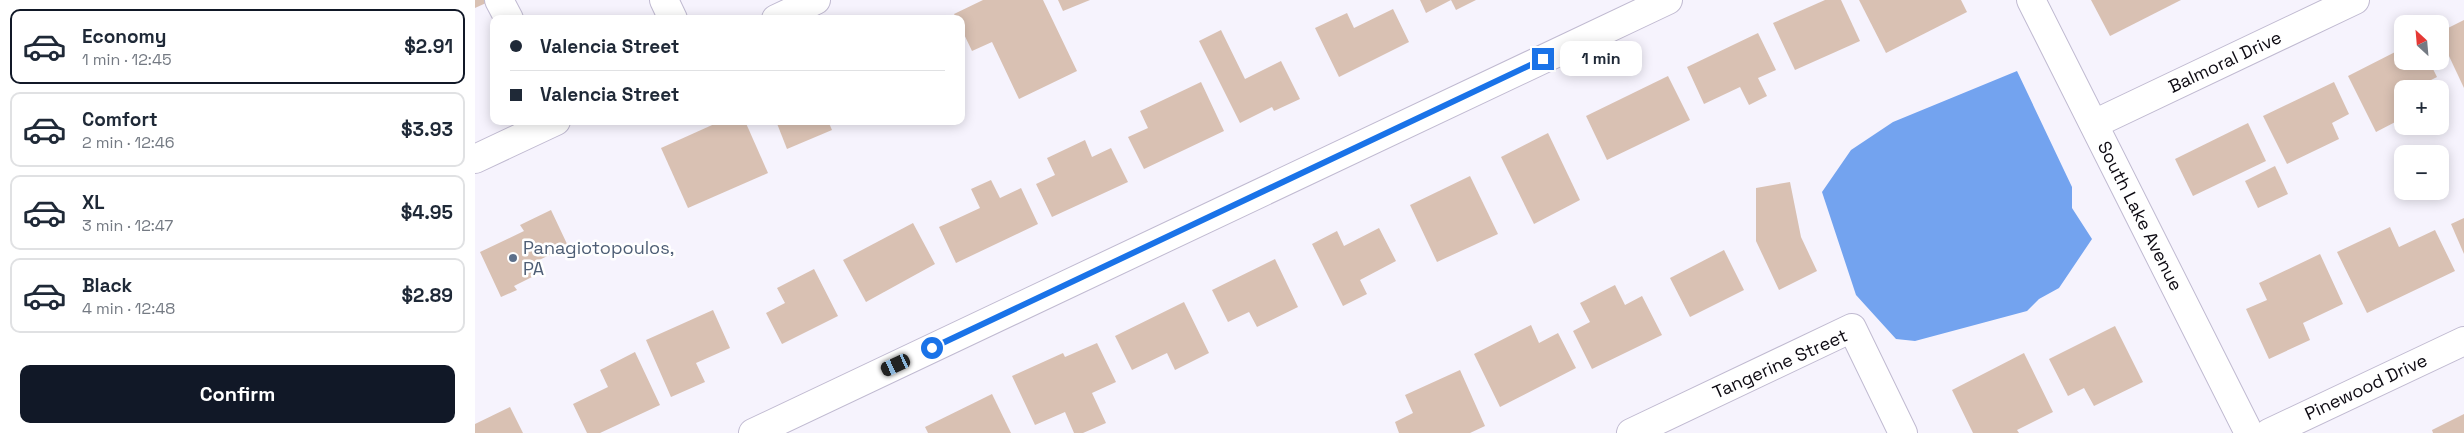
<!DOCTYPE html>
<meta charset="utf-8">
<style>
:root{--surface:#fff;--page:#f6f6f7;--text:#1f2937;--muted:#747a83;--line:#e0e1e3;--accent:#111827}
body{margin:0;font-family:"Space Grotesk",sans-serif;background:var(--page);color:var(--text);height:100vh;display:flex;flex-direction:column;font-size:19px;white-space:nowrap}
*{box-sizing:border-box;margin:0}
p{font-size:16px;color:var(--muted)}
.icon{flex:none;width:28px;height:28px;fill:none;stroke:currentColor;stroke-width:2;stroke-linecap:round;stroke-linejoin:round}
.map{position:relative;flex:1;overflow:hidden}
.sheet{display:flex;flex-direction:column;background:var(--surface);width:475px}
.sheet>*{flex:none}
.hud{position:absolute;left:15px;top:15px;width:475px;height:110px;border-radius:10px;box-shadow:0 2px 12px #0003;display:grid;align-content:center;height:110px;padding:0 20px;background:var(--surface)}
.needle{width:32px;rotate:334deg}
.fabs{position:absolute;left:1919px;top:15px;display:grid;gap:10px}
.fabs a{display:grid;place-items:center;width:55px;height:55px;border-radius:10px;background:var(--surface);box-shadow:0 2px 12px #0003;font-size:25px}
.end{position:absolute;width:22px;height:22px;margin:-11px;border:6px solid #1a73e8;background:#fff;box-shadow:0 0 0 2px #fff}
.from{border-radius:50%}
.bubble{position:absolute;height:35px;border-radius:10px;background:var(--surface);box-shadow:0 2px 12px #0003;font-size:16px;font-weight:800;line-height:35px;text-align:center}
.car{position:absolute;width:15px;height:30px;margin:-15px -8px;border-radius:6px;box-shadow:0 0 4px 1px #0007;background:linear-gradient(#222 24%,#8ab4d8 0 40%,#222 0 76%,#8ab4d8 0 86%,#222 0)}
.hud b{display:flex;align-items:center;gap:18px;height:48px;font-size:19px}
.hud b+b{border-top:1px solid var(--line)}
.hud i{width:12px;height:12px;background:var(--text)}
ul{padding:9px 0 0;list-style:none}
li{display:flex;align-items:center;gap:15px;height:75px;margin:0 10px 8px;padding:0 10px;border:2px solid var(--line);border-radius:10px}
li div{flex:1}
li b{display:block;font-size:19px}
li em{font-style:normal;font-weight:800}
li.selected{border-color:var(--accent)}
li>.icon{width:45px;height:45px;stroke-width:1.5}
.action{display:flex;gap:10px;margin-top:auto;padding:10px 20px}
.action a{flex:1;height:58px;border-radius:10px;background:var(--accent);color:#fff;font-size:20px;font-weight:800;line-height:58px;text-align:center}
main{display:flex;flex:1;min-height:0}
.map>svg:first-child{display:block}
.water{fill:#73a3ef}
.building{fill:#d9c1b3}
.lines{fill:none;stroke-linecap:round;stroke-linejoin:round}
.minor-casing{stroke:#c0bad1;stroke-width:30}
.minor{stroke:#fff;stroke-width:28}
.route{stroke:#1a73e8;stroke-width:6}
.service-dot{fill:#5c6f8a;stroke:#fff;stroke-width:2}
.labels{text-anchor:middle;stroke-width:5;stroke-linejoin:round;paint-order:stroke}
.street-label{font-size:18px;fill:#0d0a12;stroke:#fff}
.service-label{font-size:18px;fill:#4e5e75;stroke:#fff;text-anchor:start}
</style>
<main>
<section class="sheet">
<ul>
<li class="selected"><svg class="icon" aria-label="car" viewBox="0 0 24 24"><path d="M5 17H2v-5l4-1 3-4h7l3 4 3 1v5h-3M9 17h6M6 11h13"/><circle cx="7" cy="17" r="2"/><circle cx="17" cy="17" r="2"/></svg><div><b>Economy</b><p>1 min · 12:45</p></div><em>$2.91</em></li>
<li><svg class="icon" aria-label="car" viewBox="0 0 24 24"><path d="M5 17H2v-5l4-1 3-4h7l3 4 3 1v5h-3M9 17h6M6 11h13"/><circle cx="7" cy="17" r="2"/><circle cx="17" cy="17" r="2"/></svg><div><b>Comfort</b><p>2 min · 12:46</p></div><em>$3.93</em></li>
<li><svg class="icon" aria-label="car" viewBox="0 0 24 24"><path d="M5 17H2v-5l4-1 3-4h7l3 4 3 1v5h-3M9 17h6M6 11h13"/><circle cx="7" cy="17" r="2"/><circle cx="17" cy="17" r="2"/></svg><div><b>XL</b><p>3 min · 12:47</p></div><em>$4.95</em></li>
<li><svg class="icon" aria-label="car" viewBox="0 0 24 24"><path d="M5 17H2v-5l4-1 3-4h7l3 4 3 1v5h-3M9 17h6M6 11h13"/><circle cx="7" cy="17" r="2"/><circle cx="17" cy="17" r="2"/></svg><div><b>Black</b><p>4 min · 12:48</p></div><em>$2.89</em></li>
</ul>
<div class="action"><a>Confirm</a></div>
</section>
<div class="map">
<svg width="1989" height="433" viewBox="0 0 1989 433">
<rect width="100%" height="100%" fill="#f6f3fd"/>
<polygon class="water" points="1542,71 1597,187 1597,208 1617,239 1584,288 1564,299 1552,311 1440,341 1421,339 1381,295 1347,192 1376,150 1418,122"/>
<g class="building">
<polygon points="0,0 9,0 11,3 0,8"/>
<polygon points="508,0 568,0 602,71 544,99 517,42 497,51 486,28 486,19 482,19 479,14"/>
<polygon points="583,0 615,0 588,11"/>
<polygon points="945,0 976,0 951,13"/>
<polygon points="976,0 1001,0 981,10"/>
<polygon points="1350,0 1366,0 1385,41 1320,70 1298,23"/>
<polygon points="1384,0 1486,0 1492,12 1411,53"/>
<polygon points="1616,0 1706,0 1635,36"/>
<polygon points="918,9 934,42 864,77 840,28 872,13 879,28"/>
<polygon points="1989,20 1989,88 1965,37 1965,32"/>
<polygon points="746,30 770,79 806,61 825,99 799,111 797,107 765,123 724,41"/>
<polygon points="1283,33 1301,70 1283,78 1292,96 1274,105 1265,87 1229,104 1212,67"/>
<polygon points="1928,48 1928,61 1954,61 1962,77 1944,86 1946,89 1928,89 1928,118 1901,132 1873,76"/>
<polygon points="1193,76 1215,120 1132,160 1111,116"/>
<polygon points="726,82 749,131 669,169 653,137 673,128 665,111"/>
<polygon points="1859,82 1874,114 1857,123 1864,139 1812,164 1788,116"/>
<polygon points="246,121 270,121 293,173 213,208 186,148"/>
<polygon points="301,121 353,121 357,130 312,149"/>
<polygon points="1773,123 1791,161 1718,196 1700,159"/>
<polygon points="1073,133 1105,200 1059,224 1026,157"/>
<polygon points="610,140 617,157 636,148 653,182 577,217 561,184 580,175 572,158"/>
<polygon points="1800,166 1813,194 1783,208 1770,181"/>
<polygon points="995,176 1023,234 962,262 935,205"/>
<polygon points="516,180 525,198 546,188 563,224 481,263 464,227 505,208 496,189"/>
<polygon points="1315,182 1326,237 1342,271 1304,290 1281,241 1281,188"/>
<polygon points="76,210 93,246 58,263 63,274 39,286 42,290 26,297 5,252 49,231 45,225"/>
<polygon points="1989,218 1989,254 1976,224"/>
<polygon points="438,223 460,264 391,302 368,260"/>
<polygon points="1915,227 1924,247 1960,230 1980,271 1892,313 1862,252"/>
<polygon points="904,228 921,261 885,280 892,294 868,306 837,244 862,231 869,246"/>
<polygon points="1249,250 1269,290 1215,317 1195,278"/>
<polygon points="1845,254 1868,304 1828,323 1835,340 1794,359 1771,309 1792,300 1784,283"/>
<polygon points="800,259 823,307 782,327 774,312 753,322 737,290"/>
<polygon points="339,269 363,316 307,344 291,313 310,303 302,288"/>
<polygon points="1140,285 1150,305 1167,296 1187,335 1117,369 1098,331 1115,322 1105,303"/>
<polygon points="709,302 734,353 700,370 692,353 657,370 640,336"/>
<polygon points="238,310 255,348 221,363 230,382 196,397 171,340"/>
<polygon points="1056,325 1064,343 1083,333 1101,368 1025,407 999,354"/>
<polygon points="1640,326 1668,382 1619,406 1609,388 1593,396 1574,359"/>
<polygon points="622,343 641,382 617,393 631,423 608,433 599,433 590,412 560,425 537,376 588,353 590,357"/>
<polygon points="160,352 185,405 125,433 112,433 98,404 133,387 125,370"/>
<polygon points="1549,353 1578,412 1542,430 1544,433 1498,433 1477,390"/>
<polygon points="985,370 1010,426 995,433 924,433 920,422 938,413 930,395"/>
<polygon points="517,394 536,433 453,433 450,427"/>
<polygon points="35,407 48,433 0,433 0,424"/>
<polygon points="1989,414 1989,433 1958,433 1957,430"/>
</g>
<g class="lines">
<defs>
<g id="minor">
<polyline points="24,0 34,19"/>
<polyline points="189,0 198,19"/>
<polyline points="1556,0 1774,433"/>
<polyline points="301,19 341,0"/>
<polyline points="1619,124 1880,0"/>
<polyline points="0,159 81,121"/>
<polyline points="278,433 1193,0"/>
<polyline points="1156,433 1377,328 1428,433"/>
<polyline points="1794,433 1989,341"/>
</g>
</defs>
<use href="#minor" class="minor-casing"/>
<use href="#minor" class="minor"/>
</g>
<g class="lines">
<polyline class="route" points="457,348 1068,59"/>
</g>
<circle class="service-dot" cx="38" cy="258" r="5"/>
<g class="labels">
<g class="street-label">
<text transform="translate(1750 62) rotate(-25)" y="6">Balmoral Drive</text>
<text transform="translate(1665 216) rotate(63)" y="6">South Lake Avenue</text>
<text transform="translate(1305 364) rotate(-24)" y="6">Tangerine Street</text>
<text transform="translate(1891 387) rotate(-25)" y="6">Pinewood Drive</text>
</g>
<g class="service-label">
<text x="48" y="254">Panagiotopoulos,<tspan x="48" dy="21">PA</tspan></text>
</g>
</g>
</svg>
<div class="fabs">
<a><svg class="needle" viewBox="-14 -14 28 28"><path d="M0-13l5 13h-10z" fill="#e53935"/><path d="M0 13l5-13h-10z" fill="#747a83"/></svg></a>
<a>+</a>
<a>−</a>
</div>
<i class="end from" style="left:457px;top:348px"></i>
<i class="end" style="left:1068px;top:59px"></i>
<div class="bubble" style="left:1085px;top:41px;width:82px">1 min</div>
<i class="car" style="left:421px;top:365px;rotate:245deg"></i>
<div class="hud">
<b><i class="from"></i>Valencia Street</b>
<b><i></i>Valencia Street</b>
</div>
</div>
</main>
